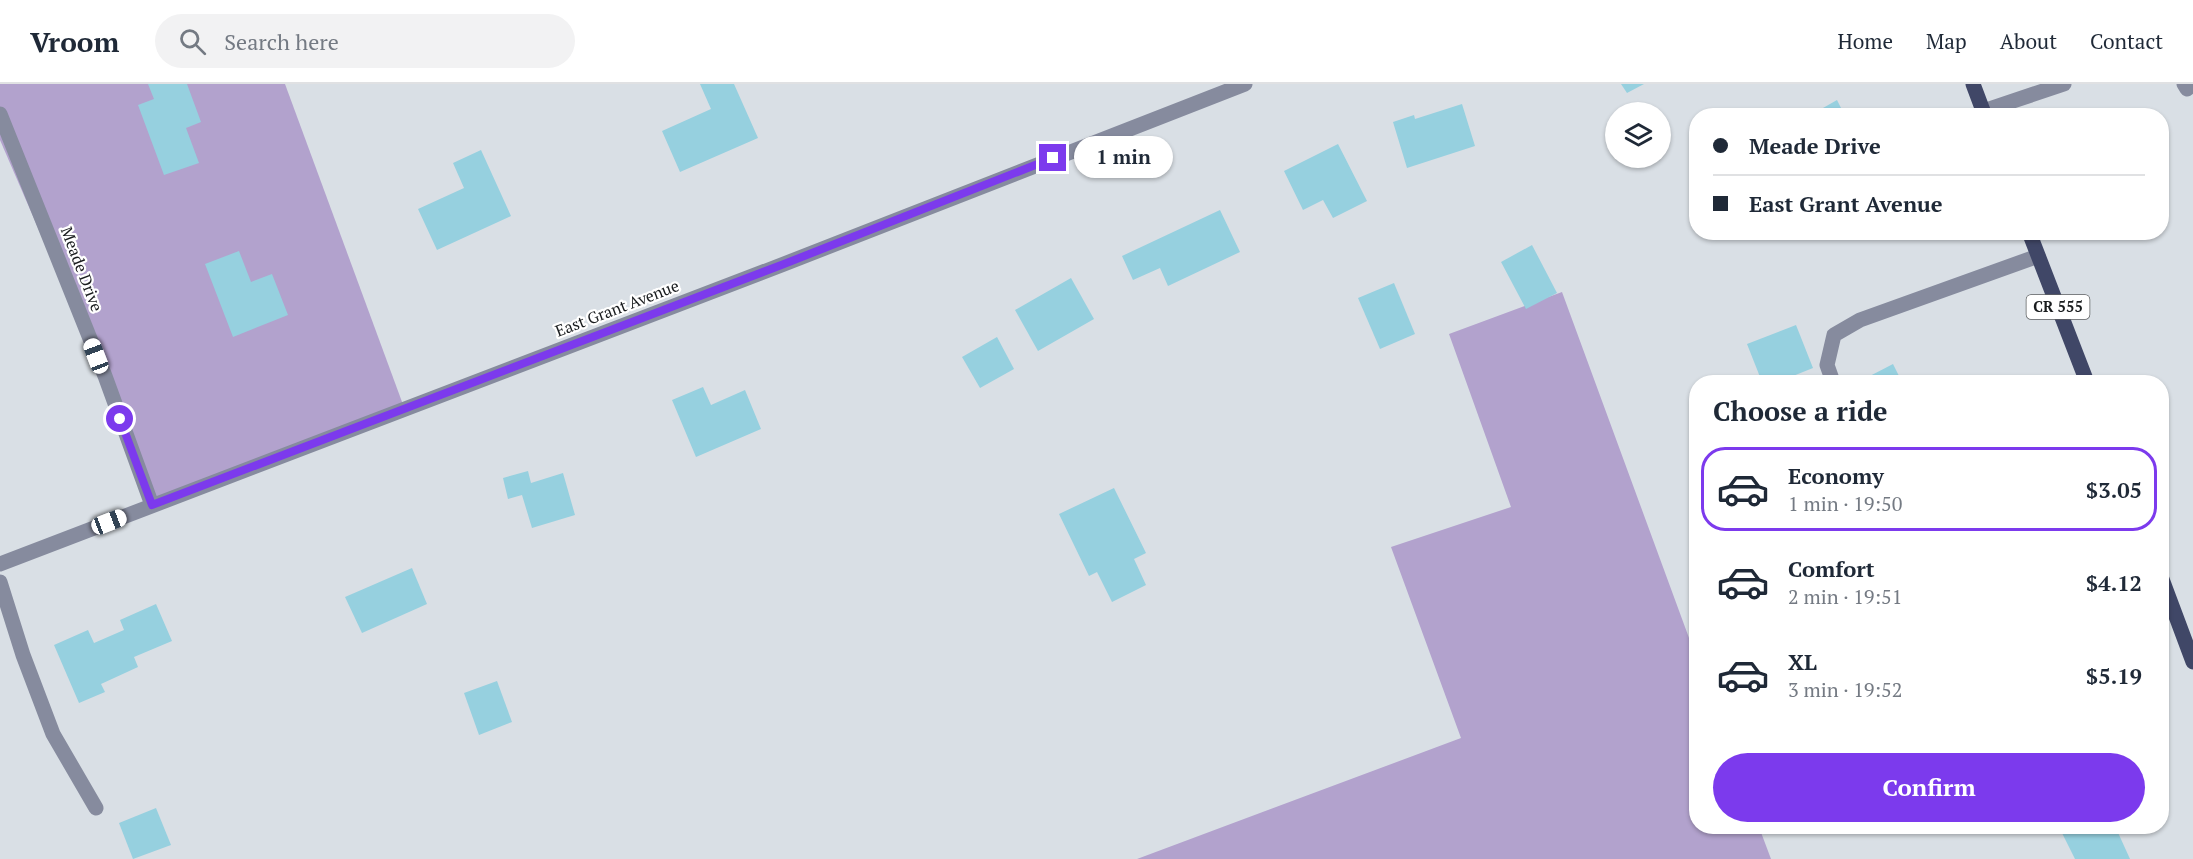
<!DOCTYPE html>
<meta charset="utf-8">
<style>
:root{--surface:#fff;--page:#f2f2f3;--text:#1f2937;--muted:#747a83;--line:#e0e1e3;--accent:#7c3aed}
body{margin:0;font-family:"PT Serif",serif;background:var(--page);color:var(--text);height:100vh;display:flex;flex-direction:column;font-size:22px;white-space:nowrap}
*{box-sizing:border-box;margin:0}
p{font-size:20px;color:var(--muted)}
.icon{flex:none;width:33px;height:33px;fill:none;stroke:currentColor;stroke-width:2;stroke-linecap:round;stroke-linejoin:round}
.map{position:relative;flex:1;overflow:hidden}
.details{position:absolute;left:1689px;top:291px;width:480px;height:459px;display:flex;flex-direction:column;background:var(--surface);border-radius:24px;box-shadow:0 2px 4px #0004}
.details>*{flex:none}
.top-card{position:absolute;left:1689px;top:24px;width:480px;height:132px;border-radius:24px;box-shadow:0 2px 4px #0004;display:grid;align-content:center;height:132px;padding:0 24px;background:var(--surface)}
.controls{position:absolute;left:1605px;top:18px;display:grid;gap:12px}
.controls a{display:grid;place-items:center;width:66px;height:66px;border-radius:50%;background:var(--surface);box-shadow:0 2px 4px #0004;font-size:30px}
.end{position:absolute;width:27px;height:27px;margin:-14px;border:8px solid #7c3aed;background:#fff;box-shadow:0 0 0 3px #fff}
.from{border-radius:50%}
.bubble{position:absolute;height:42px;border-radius:21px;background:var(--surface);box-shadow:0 2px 4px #0004;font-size:20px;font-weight:600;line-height:42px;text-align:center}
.car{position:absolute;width:18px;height:36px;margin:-18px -9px;border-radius:8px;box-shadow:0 0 4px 2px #0007;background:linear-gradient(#fff 24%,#345 0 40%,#fff 0 76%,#345 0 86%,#fff 0)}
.top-card b{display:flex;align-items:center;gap:21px;height:57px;font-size:22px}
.top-card b+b{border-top:2px solid var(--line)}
.top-card i{width:15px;height:15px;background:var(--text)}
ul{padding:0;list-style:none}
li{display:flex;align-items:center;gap:18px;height:84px;margin:0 12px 9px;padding:0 12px;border:3px solid transparent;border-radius:24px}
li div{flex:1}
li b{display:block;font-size:22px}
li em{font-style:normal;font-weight:600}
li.current{border-color:var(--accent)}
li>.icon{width:54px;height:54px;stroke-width:1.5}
h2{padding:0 24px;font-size:27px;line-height:72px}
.primary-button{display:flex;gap:12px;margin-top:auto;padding:12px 24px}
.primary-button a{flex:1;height:69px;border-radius:36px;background:var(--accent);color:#fff;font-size:24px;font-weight:600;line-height:69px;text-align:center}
header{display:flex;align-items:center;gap:36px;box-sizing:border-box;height:84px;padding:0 30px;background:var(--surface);border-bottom:2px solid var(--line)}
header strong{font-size:28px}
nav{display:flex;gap:33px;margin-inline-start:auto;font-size:21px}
.search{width:420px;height:54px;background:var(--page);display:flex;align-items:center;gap:15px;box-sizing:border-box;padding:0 21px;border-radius:33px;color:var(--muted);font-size:22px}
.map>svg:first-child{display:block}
.forest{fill:#b2a2cd}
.building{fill:#96d0df}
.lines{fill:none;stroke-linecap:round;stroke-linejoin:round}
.minor{stroke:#868b9e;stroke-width:15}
.major{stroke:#404767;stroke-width:15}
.route{stroke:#7c3aed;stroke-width:8}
.labels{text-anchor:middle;stroke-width:4.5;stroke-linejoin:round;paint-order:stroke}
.shield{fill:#fff;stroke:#5e6062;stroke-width:1.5}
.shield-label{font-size:15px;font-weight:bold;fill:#191c1e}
.street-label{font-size:16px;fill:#191c1e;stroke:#fff}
</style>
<header>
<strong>Vroom</strong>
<div class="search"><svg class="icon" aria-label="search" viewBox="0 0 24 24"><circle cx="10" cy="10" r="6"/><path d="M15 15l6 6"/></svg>Search here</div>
<nav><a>Home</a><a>Map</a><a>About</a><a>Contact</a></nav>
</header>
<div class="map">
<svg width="2193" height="775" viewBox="0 0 2193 775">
<rect width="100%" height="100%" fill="#d9dfe5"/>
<g class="forest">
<polygon points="0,0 285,0 405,326 157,419 0,56"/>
<polygon points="1562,208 1696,573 1696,742 1759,743 1771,775 1137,775 1461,654 1391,463 1511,423 1449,250"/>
</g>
<g class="building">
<polygon points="148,0 187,0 201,38 186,44 199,79 164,91 138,21 154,15"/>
<polygon points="700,0 734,0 758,54 680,88 662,47 711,25"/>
<polygon points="1621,0 1644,0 1627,9"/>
<polygon points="1837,16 1845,32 1809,32"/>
<polygon points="1462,20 1475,62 1407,84 1393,38 1414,31 1415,35"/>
<polygon points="1338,60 1367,117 1333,134 1323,116 1303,126 1284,87"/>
<polygon points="481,66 511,132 437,166 418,125 464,104 453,79"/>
<polygon points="1220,126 1240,168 1168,202 1160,184 1133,196 1122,172"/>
<polygon points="1532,161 1557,209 1526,225 1501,178"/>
<polygon points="239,167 251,198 272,190 288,231 233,253 205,180"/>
<polygon points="1071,194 1094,235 1038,267 1015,226"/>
<polygon points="1394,199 1415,250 1380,265 1358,214"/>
<polygon points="1796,241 1813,284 1778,298 1762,298 1747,260"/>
<polygon points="997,253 1014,285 980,304 962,273"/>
<polygon points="1893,280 1902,298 1869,298 1866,294"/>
<polygon points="703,303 711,321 745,306 761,345 696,373 672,316"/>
<polygon points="528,387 531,399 563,389 575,431 532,444 522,411 508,415 503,394"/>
<polygon points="1114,404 1146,469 1134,475 1146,501 1112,518 1097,488 1089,492 1059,430"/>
<polygon points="412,484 427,520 362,549 345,513"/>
<polygon points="156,520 172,557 134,573 138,583 101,600 105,608 79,619 54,561 88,546 94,559 124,546 120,536"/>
<polygon points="497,597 512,638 479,651 464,609"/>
<polygon points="156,724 171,761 133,775 119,739"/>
<polygon points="2075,742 2115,742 2130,775 2075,775 2062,749"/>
</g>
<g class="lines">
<g class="minor">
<polyline points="2184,0 2187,5 2193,0"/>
<polyline points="1983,27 2064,0"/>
<polyline points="0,30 105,292 152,421"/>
<polyline points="1833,298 1827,281 1834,251 1860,236 2038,172"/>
<polyline points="0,480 784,180 1245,0"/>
<polyline points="0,498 23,571 53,650 96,724"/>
</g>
<g class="major">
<polyline points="1973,0 1985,32"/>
<polyline points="2029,148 2087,298"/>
<polyline points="2162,495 2193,578"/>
</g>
</g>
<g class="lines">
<polyline class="route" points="120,335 152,421 784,180 1053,74"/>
</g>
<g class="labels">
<rect class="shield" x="2026.5" y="211" width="63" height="24" rx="4.5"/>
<g class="shield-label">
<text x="2058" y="228">CR 555</text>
</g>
<g class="street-label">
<text transform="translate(82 185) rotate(69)" y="6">Meade Drive</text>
<text transform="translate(617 224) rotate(-21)" y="6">East Grant Avenue</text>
</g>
</g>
</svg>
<div class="controls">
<a><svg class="icon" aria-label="layers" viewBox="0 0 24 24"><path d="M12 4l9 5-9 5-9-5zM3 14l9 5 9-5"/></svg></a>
</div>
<i class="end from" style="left:120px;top:335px"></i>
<i class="end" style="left:1053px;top:74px"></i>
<div class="bubble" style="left:1074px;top:52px;width:99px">1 min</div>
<i class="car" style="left:96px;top:272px;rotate:339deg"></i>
<i class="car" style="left:109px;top:438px;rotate:69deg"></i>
<div class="top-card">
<b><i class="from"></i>Meade Drive</b>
<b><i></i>East Grant Avenue</b>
</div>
<section class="details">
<h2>Choose a ride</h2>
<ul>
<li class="current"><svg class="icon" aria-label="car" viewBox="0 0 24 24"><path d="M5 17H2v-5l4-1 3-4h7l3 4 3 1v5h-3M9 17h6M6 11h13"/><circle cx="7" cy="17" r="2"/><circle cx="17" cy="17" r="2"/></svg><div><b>Economy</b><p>1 min · 19:50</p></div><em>$3.05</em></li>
<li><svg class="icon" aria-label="car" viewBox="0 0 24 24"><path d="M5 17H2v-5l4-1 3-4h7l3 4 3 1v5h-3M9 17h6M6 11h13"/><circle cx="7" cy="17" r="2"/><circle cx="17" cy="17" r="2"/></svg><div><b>Comfort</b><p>2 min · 19:51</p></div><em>$4.12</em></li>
<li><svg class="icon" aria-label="car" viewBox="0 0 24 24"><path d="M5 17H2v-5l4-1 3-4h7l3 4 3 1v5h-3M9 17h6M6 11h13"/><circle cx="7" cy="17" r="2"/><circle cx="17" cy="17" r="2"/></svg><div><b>XL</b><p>3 min · 19:52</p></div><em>$5.19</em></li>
</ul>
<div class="primary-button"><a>Confirm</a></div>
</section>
</div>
